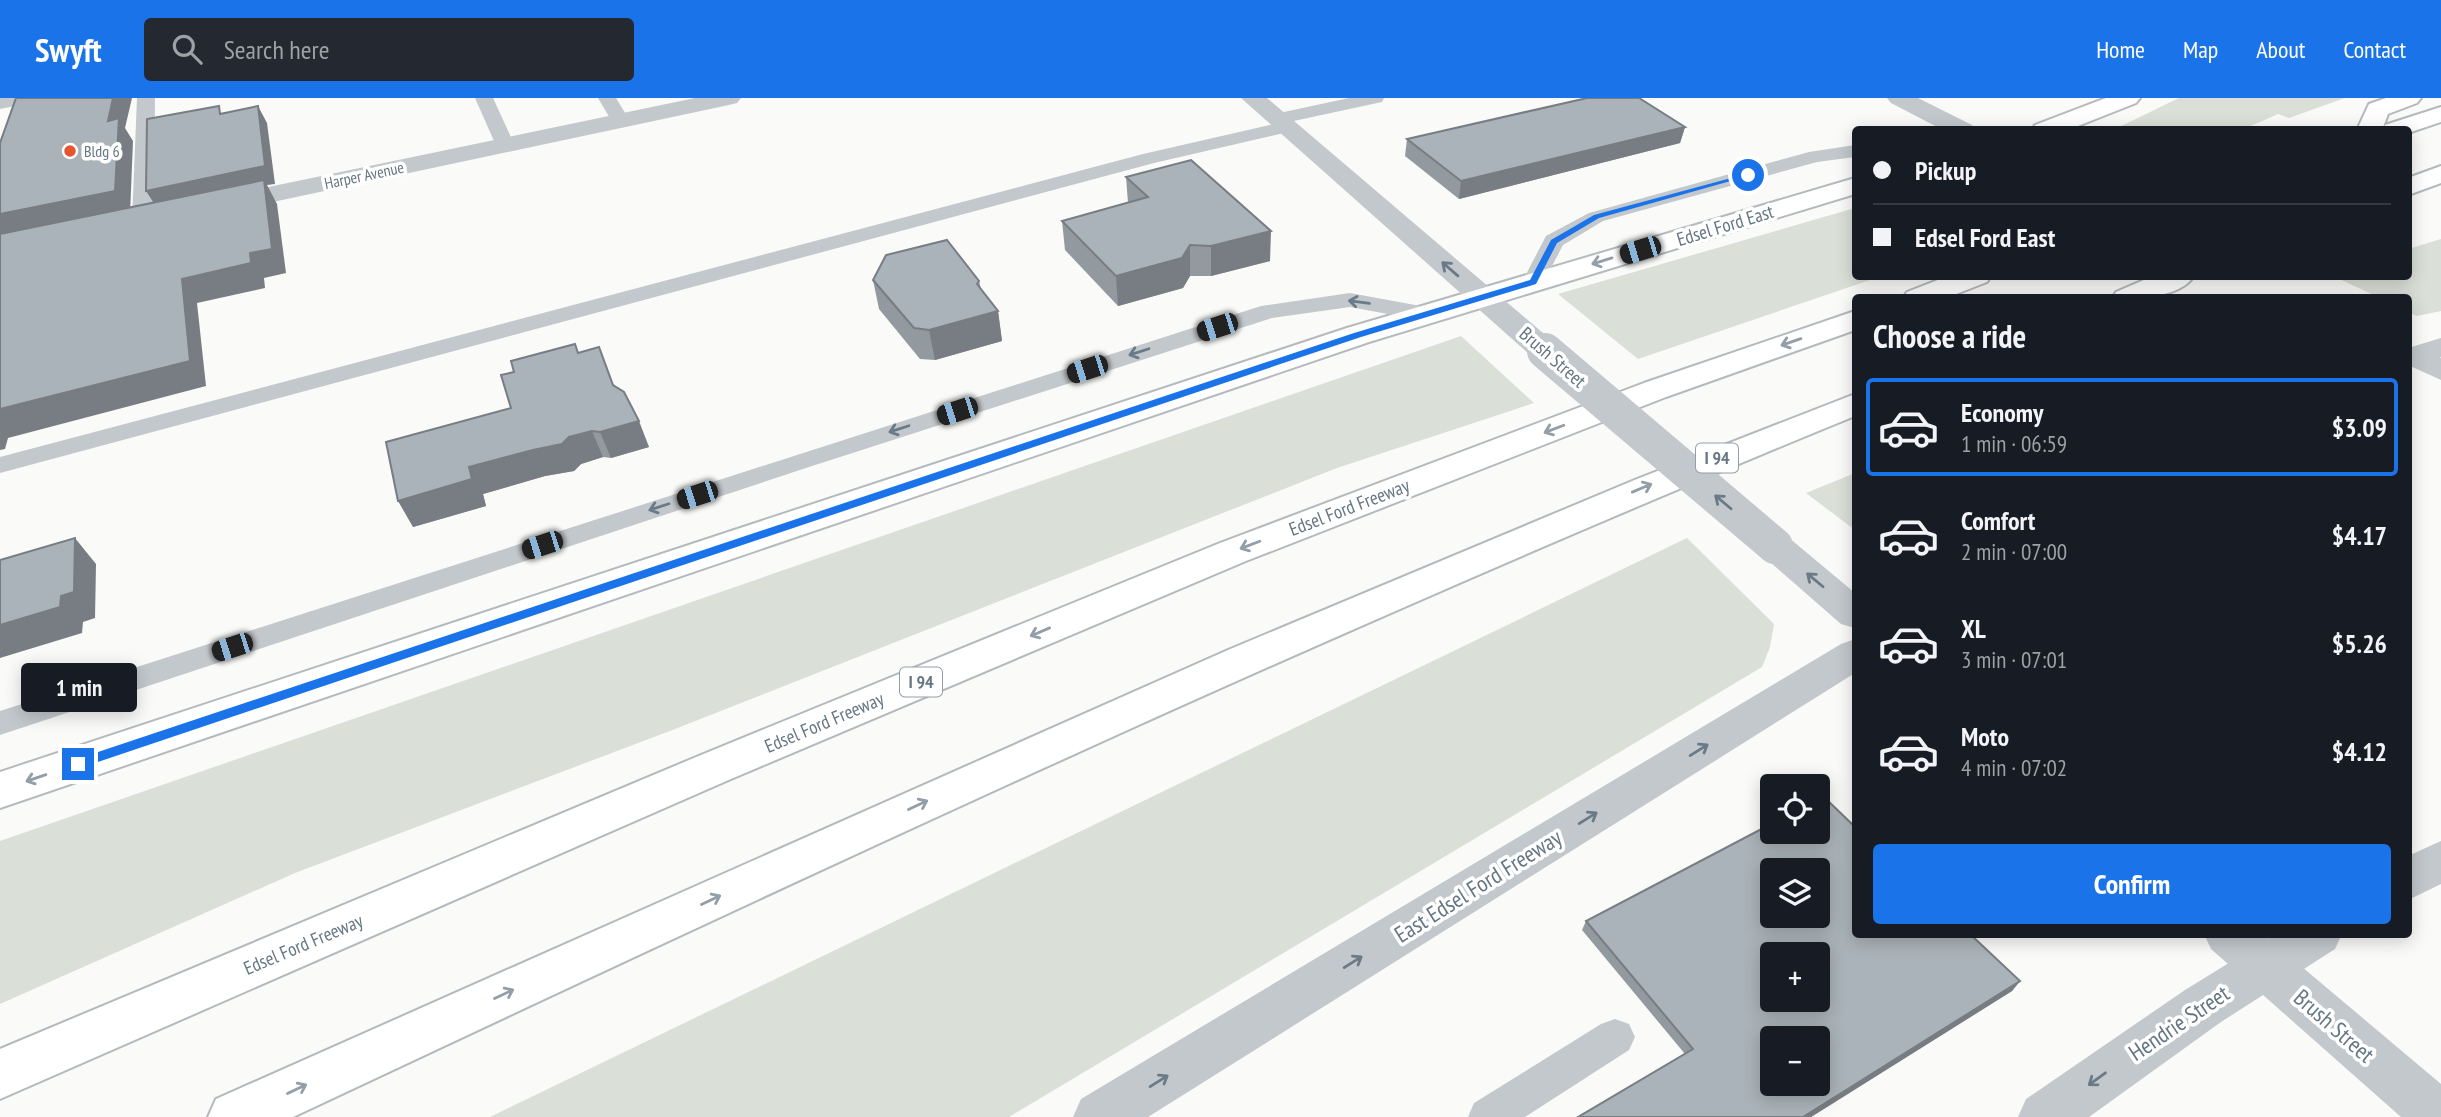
<!DOCTYPE html>
<meta charset="utf-8">
<style>
:root{--surface:#171b24;--page:#242831;--text:#f1f3f6;--muted:#9ea1a6;--line:#363941;--accent:#1a73e8}
body{margin:0;font-family:"PT Sans Narrow",sans-serif;background:var(--page);color:var(--text);height:100vh;display:flex;flex-direction:column;font-size:26px;white-space:nowrap}
*{box-sizing:border-box;margin:0}
p{font-size:23px;color:var(--muted)}
.icon{flex:none;width:38px;height:38px;fill:none;stroke:currentColor;stroke-width:2;stroke-linecap:round;stroke-linejoin:round}
.map{position:relative;flex:1;overflow:hidden}
.drawer{position:absolute;left:1852px;top:196px;width:560px;height:644px;display:flex;flex-direction:column;background:var(--surface);border-radius:7px;box-shadow:0 4px 18px #0003}
.drawer>*{flex:none}
.hud{position:absolute;left:1852px;top:28px;width:560px;height:154px;border-radius:7px;box-shadow:0 4px 18px #0003;display:grid;align-content:center;height:154px;padding:0 21px;background:var(--surface)}
.buttons{position:absolute;left:1760px;top:676px;display:grid;gap:14px}
.buttons a{display:grid;place-items:center;width:70px;height:70px;border-radius:7px;background:var(--surface);box-shadow:0 4px 18px #0003;font-size:35px}
.end{position:absolute;width:32px;height:32px;margin:-16px;border:9px solid #1a73e8;background:#fff;box-shadow:0 0 0 4px #fff}
.from{border-radius:50%}
.bubble{position:absolute;height:49px;border-radius:7px;background:var(--surface);box-shadow:0 4px 18px #0003;font-size:23px;font-weight:800;line-height:49px;text-align:center}
.car{position:absolute;width:21px;height:42px;margin:-21px -10px;border-radius:9px;box-shadow:0 0 5px 2px #0007;background:linear-gradient(#222 24%,#8ab4d8 0 40%,#222 0 76%,#8ab4d8 0 86%,#222 0)}
.hud b{display:flex;align-items:center;gap:24px;height:66px;font-size:26px}
.hud b+b{border-top:2px solid var(--line)}
.hud i{width:18px;height:18px;background:var(--text)}
ul{padding:0;list-style:none}
li{display:flex;align-items:center;gap:21px;height:98px;margin:0 14px 10px;padding:0 7px;border:4px solid transparent;border-radius:7px}
li div{flex:1}
li b{display:block;font-size:26px}
li em{font-style:normal;font-weight:800}
li.selected{border-color:var(--accent)}
li>.icon{width:63px;height:63px;stroke-width:1.5}
h2{padding:0 21px;font-size:32px;line-height:84px}
.button{display:flex;gap:14px;margin-top:auto;padding:14px 21px}
.button a{flex:1;height:80px;border-radius:7px;background:var(--accent);color:#fff;font-size:28px;font-weight:800;line-height:80px;text-align:center}
header{display:flex;align-items:center;gap:42px;box-sizing:border-box;height:98px;padding:0 35px;background:var(--accent);color:#fff}
header strong{font-size:33px}
nav{display:flex;gap:38px;margin-inline-start:auto;font-size:24px}
.search{width:490px;height:63px;background:var(--page);display:flex;align-items:center;gap:18px;box-sizing:border-box;padding:0 24px;border-radius:7px;color:var(--muted);font-size:26px}
.map>svg:first-child{display:block}
.green{fill:#dadfd7}
.lines{fill:none;stroke-linecap:round;stroke-linejoin:round}
.primary-casing{stroke:#b5babe;stroke-width:4}
.motorway-casing{stroke:#b4b9bd;stroke-width:4}
.service{fill:#c3c8cc;fill-rule:evenodd}
.minor{fill:#c3c8cc;fill-rule:evenodd}
.tertiary{fill:#c3c8cc;fill-rule:evenodd}
.primary{fill:#fff;fill-rule:evenodd}
.motorway{fill:#fff;fill-rule:evenodd}
.tertiary-bridge-far1{stroke:#c3c8cc;stroke-width:27}
.tertiary-bridge{stroke:#c3c8cc;stroke-width:36}
.wall{fill:#929a9f}
.shaded-wall{fill:#777d82}
.building{fill:#aab3b9;stroke:#777d82;stroke-width:2;fill-rule:evenodd}
.oneway{stroke:#939fa8}
.oneway2{stroke:#6a7a87}
.route{fill:#1a73e8}
.poi-dot{fill:#e4572e;stroke:#fff;stroke-width:2.5}
.labels{text-anchor:middle;stroke-width:7;stroke-linejoin:round;paint-order:stroke}
.far-poi-label{font-size:16px;fill:#657683;stroke:#fff;text-anchor:start}
.far-street-label{font-size:16px;fill:#657683;stroke:#fff}
.shield{fill:#fff;stroke:#939fa8;stroke-width:2}
.shield-label{font-size:18px;font-weight:bold;fill:#657683}
.street-label{font-size:19px;fill:#657683;stroke:#fff}
.near-street-label{font-size:23px;fill:#657683;stroke:#fff}
</style>
<header>
<strong>Swyft</strong>
<div class="search"><svg class="icon" aria-label="search" viewBox="0 0 24 24"><circle cx="10" cy="10" r="6"/><path d="M15 15l6 6"/></svg>Search here</div>
<nav><a>Home</a><a>Map</a><a>About</a><a>Contact</a></nav>
</header>
<div class="map">
<svg width="2441" height="1019" viewBox="0 0 2441 1019">
<rect width="100%" height="100%" fill="#fafaf8"/>
<g class="green">
<polygon points="2179,0 2345,0 2289,20 2278,16 2244,31 2115,31"/>
<polygon points="1855,110 1855,178 1879,179 1638,261 1558,196"/>
<polygon points="2441,141 2441,213 2417,218 2408,214 2408,200 2378,199 2335,179 2408,178 2408,151"/>
<polygon points="1461,238 1534,305 1337,370 675,631 295,775 0,906 0,743"/>
<polygon points="1855,375 1855,432 1806,395"/>
<polygon points="1687,440 1774,526 1770,549 1762,569 1009,1019 490,1019"/>
</g>
<g class="lines">
<defs>
<g id="primary">
<polygon points="2106,0 2140,0 2136,5 2068,32 2032,32 2035,27"/>
<polygon points="1855,80 1855,96 1369,244 0,710 0,674 1347,230"/>
</g>
<g id="motorway">
<polygon points="2386,0 2421,0 2417,5 2388,16 2382,32 2357,32 2369,6"/>
<polygon points="2441,9 2441,24 2408,35 2408,32 2382,32 2385,27"/>
<polygon points="2441,68 2441,85 2408,97 2408,80"/>
<polygon points="1948,178 1991,178 1987,184 1946,200 1903,200 1907,194"/>
<path d="M 2153,178 L 2194,178 C 2179,201 2136,200 2112,200 L 2116,194 Z"/>
<polygon points="1855,213 1855,232 1666,299 1246,463 731,681 0,1001 0,951 701,657 1220,445 1644,285"/>
<path d="M 1855,296 L 1855,318 C 1326,534 810,776 293,1019 L 208,1019 L 216,1001 L 1228,552 L 1637,381 Z"/>
</g>
</defs>
<use href="#primary" class="primary-casing"/>
<use href="#motorway" class="motorway-casing"/>
<g class="service">
<polygon points="0,0 36,0 34,4 0,11"/>
<polygon points="137,0 155,0 154,124 150,128 136,128 132,124"/>
<polygon points="475,0 493,0 515,48 512,52 498,52"/>
<polygon points="598,0 616,0 630,23 628,27 614,27"/>
<polygon points="1349,0 1384,0 1382,4 1289,24 1296,29 1293,33 1154,65 0,375 0,359 1143,56 1274,26 1268,21 1270,17"/>
<polygon points="1855,47 1855,59 1817,64 1603,123 1563,147 1541,189 1525,189 1522,184 1546,138 1589,115 1809,54"/>
<polygon points="1350,195 1426,209 1434,211 1438,216 1434,221 1426,223 1350,209 1272,220 809,369 0,637 0,613 1261,208"/>
<polygon points="1615,921 1629,926 1635,939 1629,952 1525,1019 1468,1019 1474,1005 1601,926"/>
</g>
<g class="minor">
<polygon points="695,0 741,0 737,5 729,7 221,115 211,113 208,107 211,101 221,99"/>
<polygon points="2414,249 2441,260 2441,282 2408,267 2408,250"/>
<polygon points="2441,743 2441,786 2408,802 2408,758"/>
<polygon points="2276,836 2342,836 2335,851 2221,924 2089,1019 2018,1019 2026,1001 2185,892"/>
</g>
<g class="tertiary">
<polygon points="1241,0 1267,0 1550,241 1554,248 1550,255 1539,257 1528,255"/>
<polygon points="1887,0 1918,0 1972,27 1975,32 1943,32 1891,5"/>
<polygon points="2441,240 2441,259 2408,269 2408,250"/>
<polygon points="1775,436 1788,439 1855,495 1855,530 1841,526 1762,457 1757,448 1762,439"/>
<polygon points="1855,541 1855,575 1148,1019 1073,1019 1081,1001 1841,546"/>
<polygon points="2204,836 2263,836 2441,986 2441,1019 2401,1019 2211,851"/>
</g>
<use href="#primary" class="primary"/>
<use href="#motorway" class="motorway"/>
<polyline class="tertiary-bridge-far1" points="1539,248 1547,255"/>
<polyline class="tertiary-bridge" points="1545,253 1775,448"/>
</g>
<g class="wall">
<polygon points="1685,29 1680,45 1459,101 1405,58 1407,41"/>
<polygon points="1126,79 1270,163 1211,178 1190,178 1183,190 1118,208 1065,152 1062,123 1128,105"/>
<polygon points="873,182 979,183 981,191 998,213 1002,243 935,262 920,261 879,211"/>
<polygon points="578,255 613,288 649,349 611,360 603,359 581,366 574,373 545,378 483,396 486,408 413,429"/>
<polygon points="1586,823 2020,883 2012,893 1811,1019 1578,1019 1685,956 1582,832"/>
</g>
<g class="shaded-wall">
<polygon points="113,0 132,0 125,30 133,43 130,116 0,143 0,116 108,23"/>
<polygon points="258,8 267,25 275,86 267,87 277,106 286,175 264,180 265,190 197,205 206,288 8,340 5,351 0,352 0,311 157,110 146,93"/>
<polygon points="1685,29 1680,45 1459,101 1461,83"/>
<polygon points="1271,133 1270,163 1211,178 1211,148"/>
<polygon points="1190,147 1190,178 1183,190 1118,208 1116,178"/>
<polygon points="998,213 1002,243 935,262 929,232"/>
<polygon points="639,323 649,349 611,360 600,334"/>
<polygon points="592,333 603,359 581,366 574,373 545,378 483,396 486,408 413,429 398,403 469,369"/>
<polygon points="75,440 96,466 95,520 83,524 82,535 0,560 0,527"/>
<polygon points="2020,883 2012,893 1811,1019 1803,1019"/>
</g>
<g class="building">
<polygon points="16,0 113,0 108,23 119,20 115,93 0,116 0,45"/>
<polygon points="1587,0 1639,0 1685,29 1461,83 1407,41"/>
<polygon points="219,8 220,16 258,8 265,68 146,93 147,21"/>
<polygon points="1191,62 1271,133 1211,148 1190,147 1182,160 1116,178 1062,123 1148,99 1126,79"/>
<polygon points="264,82 272,151 250,155 251,165 182,181 190,263 0,311 0,136"/>
<polygon points="947,142 979,183 977,186 998,213 929,232 914,230 873,182 886,157"/>
<polygon points="575,246 578,255 599,249 613,287 624,294 639,323 600,334 592,333 569,339 562,346 533,352 469,369 472,381 398,403 386,344 511,310 501,277 514,274 511,263"/>
<polygon points="75,440 74,494 61,498 60,509 0,527 0,462"/>
<path d="M 1823,698 L 1855,729 L 1855,836 L 1970,836 L 2020,883 L 1803,1019 L 1578,1019 L 1693,951 L 1586,823 L 1773,725 L 1773,733 L 1818,733 L 1818,701 ZM 1773,772 L 1818,772 L 1818,817 L 1773,817 ZM 1773,856 L 1818,856 L 1818,901 L 1773,901 ZM 1773,940 L 1818,940 L 1818,985 L 1773,985 Z"/>
</g>
<defs><path id="oneway-shaft" d="M-6 0H5M1.5-3L5.5 0L1.5 3" fill="none" stroke-width="1.6" stroke-linecap="round" stroke-linejoin="round" transform="scale(1.75)"/></defs>
<g class="oneway">
<use href="#oneway-shaft" transform="translate(1602 163) rotate(163)"/>
<use href="#oneway-shaft" transform="translate(1791 244) rotate(161)"/>
<use href="#oneway-shaft" transform="translate(1554 331) rotate(159)"/>
<use href="#oneway-shaft" transform="translate(1642 390) rotate(-23)"/>
<use href="#oneway-shaft" transform="translate(1250 447) rotate(159)"/>
<use href="#oneway-shaft" transform="translate(1040 534) rotate(157)"/>
<use href="#oneway-shaft" transform="translate(36 680) rotate(161)"/>
<use href="#oneway-shaft" transform="translate(918 707) rotate(-25)"/>
<use href="#oneway-shaft" transform="translate(711 802) rotate(-25)"/>
<use href="#oneway-shaft" transform="translate(504 896) rotate(-25)"/>
<use href="#oneway-shaft" transform="translate(297 991) rotate(-25)"/>
</g>
<g class="oneway2">
<use href="#oneway-shaft" transform="translate(1450 171) rotate(-139)"/>
<use href="#oneway-shaft" transform="translate(1359 204) rotate(-172)"/>
<use href="#oneway-shaft" transform="translate(1139 254) rotate(162)"/>
<use href="#oneway-shaft" transform="translate(899 331) rotate(162)"/>
<use href="#oneway-shaft" transform="translate(1723 404) rotate(-140)"/>
<use href="#oneway-shaft" transform="translate(659 409) rotate(162)"/>
<use href="#oneway-shaft" transform="translate(1815 482) rotate(-140)"/>
<use href="#oneway-shaft" transform="translate(1699 652) rotate(-32)"/>
<use href="#oneway-shaft" transform="translate(1588 720) rotate(-32)"/>
<use href="#oneway-shaft" transform="translate(1353 864) rotate(-32)"/>
<use href="#oneway-shaft" transform="translate(2097 981) rotate(144)"/>
<use href="#oneway-shaft" transform="translate(1159 983) rotate(-32)"/>
</g>
<polygon class="route" points="1746,76 1752,77 1599,120 1557,145 1536,186 1361,239 83,669 74,669 72,666 74,662 1354,235 1530,182 1551,142 1594,117"/>
<circle class="poi-dot" cx="70" cy="53" r="7"/>
<g class="labels">
<g class="far-poi-label">
<text x="84" y="59">Bldg 6</text>
</g>
<g class="far-street-label">
<text transform="translate(364 77) rotate(-12)" y="6">Harper Avenue</text>
</g>
<g class="shield">
<rect x="1696" y="345.5" width="42" height="29" rx="5"/>
<rect x="900" y="569.5" width="42" height="29" rx="5"/>
</g>
<g class="shield-label">
<text x="1717" y="366">I 94</text>
<text x="921" y="590">I 94</text>
</g>
<g class="street-label">
<text transform="translate(1725 127) rotate(-17)" y="7">Edsel Ford East</text>
<text transform="translate(1553 259) rotate(41)" y="7">Brush Street</text>
<text transform="translate(1349 409) rotate(-21)" y="7">Edsel Ford Freeway</text>
<text transform="translate(824 624) rotate(-23)" y="7">Edsel Ford Freeway</text>
<text transform="translate(303 846) rotate(-23)" y="7">Edsel Ford Freeway</text>
</g>
<g class="near-street-label">
<text transform="translate(1478 788) rotate(-32)" y="8">East Edsel Ford Freeway</text>
<text transform="translate(2179 925) rotate(-34)" y="8">Hendrie Street</text>
<text transform="translate(2334 928) rotate(41)" y="8">Brush Street</text>
</g>
</g>
</svg>
<div class="buttons">
<a><svg class="icon" aria-label="locate" viewBox="0 0 24 24"><circle cx="12" cy="12" r="6"/><path d="M12 2v4M12 18v4M2 12h4M18 12h4"/></svg></a>
<a><svg class="icon" aria-label="layers" viewBox="0 0 24 24"><path d="M12 4l9 5-9 5-9-5zM3 14l9 5 9-5"/></svg></a>
<a>+</a>
<a>−</a>
</div>
<i class="end from" style="left:1748px;top:77px"></i>
<i class="end" style="left:78px;top:666px"></i>
<div class="bubble" style="left:21px;top:565px;width:116px">1 min</div>
<i class="car" style="left:1640px;top:152px;rotate:253deg"></i>
<i class="car" style="left:1217px;top:229px;rotate:252deg"></i>
<i class="car" style="left:1087px;top:271px;rotate:252deg"></i>
<i class="car" style="left:957px;top:313px;rotate:252deg"></i>
<i class="car" style="left:697px;top:397px;rotate:252deg"></i>
<i class="car" style="left:542px;top:447px;rotate:252deg"></i>
<i class="car" style="left:232px;top:549px;rotate:252deg"></i>
<div class="hud">
<b><i class="from"></i>Pickup</b>
<b><i></i>Edsel Ford East</b>
</div>
<section class="drawer">
<h2>Choose a ride</h2>
<ul>
<li class="selected"><svg class="icon" aria-label="car" viewBox="0 0 24 24"><path d="M5 17H2v-5l4-1 3-4h7l3 4 3 1v5h-3M9 17h6M6 11h13"/><circle cx="7" cy="17" r="2"/><circle cx="17" cy="17" r="2"/></svg><div><b>Economy</b><p>1 min · 06:59</p></div><em>$3.09</em></li>
<li><svg class="icon" aria-label="car" viewBox="0 0 24 24"><path d="M5 17H2v-5l4-1 3-4h7l3 4 3 1v5h-3M9 17h6M6 11h13"/><circle cx="7" cy="17" r="2"/><circle cx="17" cy="17" r="2"/></svg><div><b>Comfort</b><p>2 min · 07:00</p></div><em>$4.17</em></li>
<li><svg class="icon" aria-label="car" viewBox="0 0 24 24"><path d="M5 17H2v-5l4-1 3-4h7l3 4 3 1v5h-3M9 17h6M6 11h13"/><circle cx="7" cy="17" r="2"/><circle cx="17" cy="17" r="2"/></svg><div><b>XL</b><p>3 min · 07:01</p></div><em>$5.26</em></li>
<li><svg class="icon" aria-label="car" viewBox="0 0 24 24"><path d="M5 17H2v-5l4-1 3-4h7l3 4 3 1v5h-3M9 17h6M6 11h13"/><circle cx="7" cy="17" r="2"/><circle cx="17" cy="17" r="2"/></svg><div><b>Moto</b><p>4 min · 07:02</p></div><em>$4.12</em></li>
</ul>
<div class="button"><a>Confirm</a></div>
</section>
</div>
